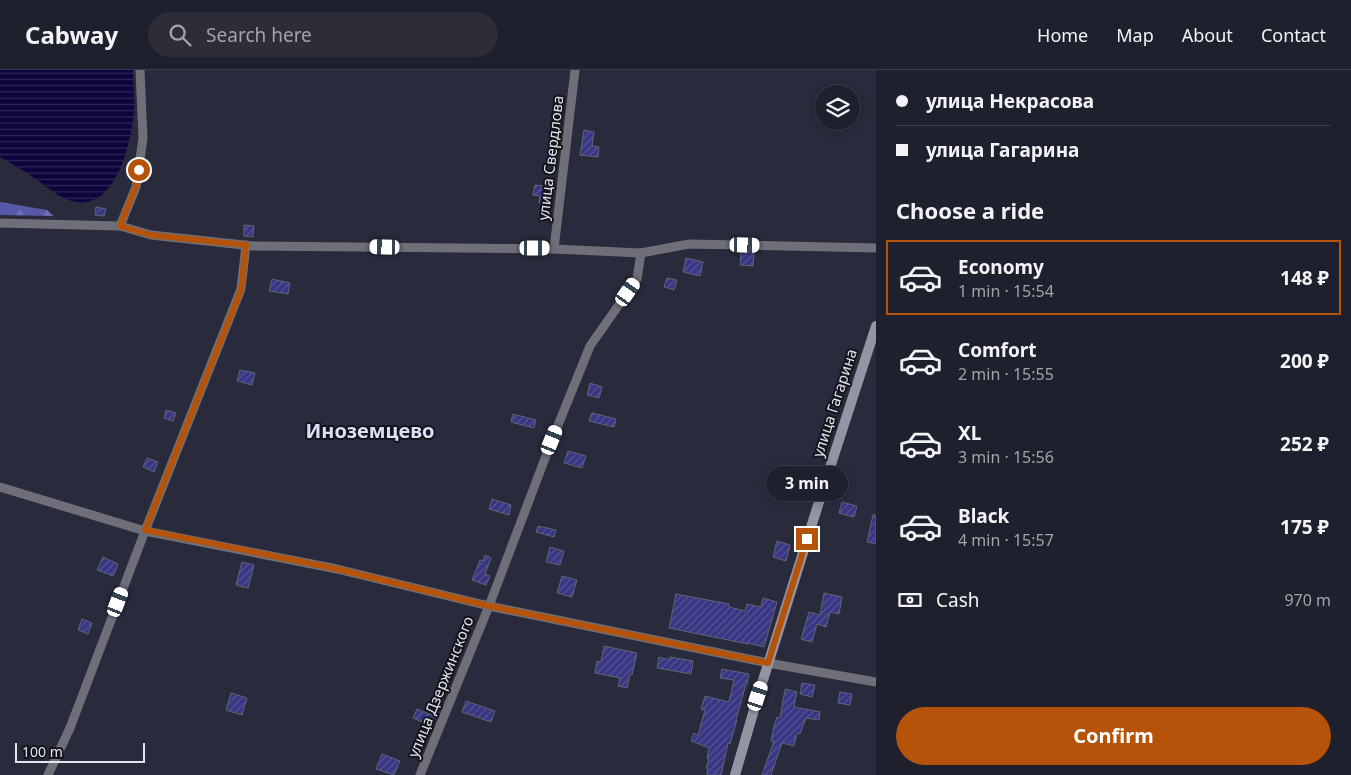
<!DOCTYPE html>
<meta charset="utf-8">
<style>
:root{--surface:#1f202d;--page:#2c2d39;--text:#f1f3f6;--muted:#a1a3aa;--line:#3c3e49;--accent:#b45309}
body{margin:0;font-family:"Noto Sans",sans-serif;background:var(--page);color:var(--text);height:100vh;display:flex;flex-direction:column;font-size:19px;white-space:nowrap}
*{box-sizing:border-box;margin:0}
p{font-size:16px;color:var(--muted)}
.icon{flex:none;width:28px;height:28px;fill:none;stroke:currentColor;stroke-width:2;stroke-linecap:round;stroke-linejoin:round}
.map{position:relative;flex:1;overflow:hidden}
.drawer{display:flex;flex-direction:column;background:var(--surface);width:475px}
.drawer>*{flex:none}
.top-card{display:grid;align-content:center;height:110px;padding:0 20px;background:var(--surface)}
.fabs{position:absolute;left:815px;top:15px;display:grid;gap:10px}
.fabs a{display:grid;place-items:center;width:45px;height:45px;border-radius:50%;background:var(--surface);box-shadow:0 2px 12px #0003,0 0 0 1px var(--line);font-size:25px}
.scale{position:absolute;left:15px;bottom:12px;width:130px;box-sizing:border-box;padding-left:5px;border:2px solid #e2e4ef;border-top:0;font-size:14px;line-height:18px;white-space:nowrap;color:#e2e4ef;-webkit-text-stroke:4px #13141c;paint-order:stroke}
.end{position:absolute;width:22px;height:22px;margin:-11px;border:6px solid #b45309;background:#fff;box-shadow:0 0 0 2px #fff}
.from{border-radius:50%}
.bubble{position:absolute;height:35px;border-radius:18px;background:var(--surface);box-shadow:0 2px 12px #0003,0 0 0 1px var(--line);font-size:16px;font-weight:700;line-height:35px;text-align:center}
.car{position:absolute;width:15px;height:30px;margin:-15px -8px;border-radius:6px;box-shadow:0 0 4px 1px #0007;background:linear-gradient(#fff 24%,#345 0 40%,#fff 0 76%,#345 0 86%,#fff 0)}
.top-card b{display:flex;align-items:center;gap:18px;height:48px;font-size:19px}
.top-card b+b{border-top:1px solid var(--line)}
.top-card i{width:12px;height:12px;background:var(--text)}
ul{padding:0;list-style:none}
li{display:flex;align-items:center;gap:15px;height:75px;margin:0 10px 8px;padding:0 10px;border:2px solid transparent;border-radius:0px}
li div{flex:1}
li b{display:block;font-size:19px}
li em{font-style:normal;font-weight:700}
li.current{border-color:var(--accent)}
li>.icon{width:45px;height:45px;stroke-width:1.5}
h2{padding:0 20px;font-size:22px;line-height:60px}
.pay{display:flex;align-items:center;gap:12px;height:55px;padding:0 20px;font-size:19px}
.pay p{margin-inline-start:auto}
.cta{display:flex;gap:10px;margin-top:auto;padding:10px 20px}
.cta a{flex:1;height:58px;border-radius:30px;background:var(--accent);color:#fff;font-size:20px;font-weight:700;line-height:58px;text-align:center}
header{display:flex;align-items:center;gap:30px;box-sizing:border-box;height:70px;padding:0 25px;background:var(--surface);border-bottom:1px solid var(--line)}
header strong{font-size:24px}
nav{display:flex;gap:28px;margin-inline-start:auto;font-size:18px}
.search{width:350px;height:45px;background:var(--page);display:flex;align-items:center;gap:12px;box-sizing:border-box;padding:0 18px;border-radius:28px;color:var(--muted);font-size:19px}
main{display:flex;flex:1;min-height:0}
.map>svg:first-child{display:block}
.forest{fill:url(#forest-firs)}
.water{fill:url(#water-rules)}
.building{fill:url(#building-hatch);stroke:#616376}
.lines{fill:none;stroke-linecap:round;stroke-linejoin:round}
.street{stroke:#6e6f78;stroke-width:9}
.secondary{stroke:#9395a3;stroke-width:10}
.route{stroke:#b45309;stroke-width:6}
.labels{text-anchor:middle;stroke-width:4;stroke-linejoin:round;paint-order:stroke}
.street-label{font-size:15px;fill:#e2e4ef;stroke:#13141c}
.district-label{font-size:20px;font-weight:bold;fill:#dbdef5;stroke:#13141c}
</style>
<header>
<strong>Cabway</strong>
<div class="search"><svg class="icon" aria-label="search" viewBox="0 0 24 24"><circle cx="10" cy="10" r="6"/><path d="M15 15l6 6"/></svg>Search here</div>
<nav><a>Home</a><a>Map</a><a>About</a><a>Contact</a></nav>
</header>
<main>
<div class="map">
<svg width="876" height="705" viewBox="0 0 876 705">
<defs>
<pattern id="forest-firs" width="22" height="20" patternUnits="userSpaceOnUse" patternTransform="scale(1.25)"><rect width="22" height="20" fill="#5759a8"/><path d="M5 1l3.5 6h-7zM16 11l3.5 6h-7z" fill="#6f71b4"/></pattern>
<pattern id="water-rules" width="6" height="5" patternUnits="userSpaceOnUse" patternTransform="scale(1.25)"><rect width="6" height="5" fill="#0e043d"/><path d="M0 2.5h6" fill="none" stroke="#312859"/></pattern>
<pattern id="building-hatch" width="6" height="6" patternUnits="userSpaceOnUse" patternTransform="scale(1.25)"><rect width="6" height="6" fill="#383682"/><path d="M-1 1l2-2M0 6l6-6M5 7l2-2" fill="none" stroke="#545394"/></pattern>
</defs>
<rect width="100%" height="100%" fill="#292b3c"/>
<polygon class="forest" points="0,132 47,140 54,146 0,145"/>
<path class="water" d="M 0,0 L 133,0 C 133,16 136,34 133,50 C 129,79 115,138 76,132 C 58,129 44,114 30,105 C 20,98 10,93 0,87 Z"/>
<g class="building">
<polygon points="584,60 594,62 592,76 599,77 598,87 580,85"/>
<polygon points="535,115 551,117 549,134 539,133 540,126 533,125"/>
<polygon points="96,137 106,139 104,146 95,145"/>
<polygon points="244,155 254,156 253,167 244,166"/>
<polygon points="741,182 754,183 753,196 740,195"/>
<polygon points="686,188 703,192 700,206 683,202"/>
<polygon points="667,208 677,210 674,220 664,217"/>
<polygon points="272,209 290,213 288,224 269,221"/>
<polygon points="240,300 255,303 252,315 237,311"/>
<polygon points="590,313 602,317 599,328 587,325"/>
<polygon points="166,340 176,343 173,351 164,348"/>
<polygon points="592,343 616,349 614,357 589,351"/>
<polygon points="513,344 536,350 534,358 511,352"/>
<polygon points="568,381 586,386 582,398 564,393"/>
<polygon points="147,388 158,392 154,402 143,397"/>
<polygon points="492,429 511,435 509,445 489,439"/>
<polygon points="842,432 857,436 854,447 839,443"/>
<polygon points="873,445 876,445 876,474 867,472"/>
<polygon points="538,456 556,460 554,467 536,462"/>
<polygon points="777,471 790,475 786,491 773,487"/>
<polygon points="550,477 564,481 560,495 546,492"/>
<polygon points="485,485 491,488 485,504 490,506 486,515 472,510 480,490 483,491"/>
<polygon points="103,487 118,494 113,506 97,500"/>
<polygon points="242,492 254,495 248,518 236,515"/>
<polygon points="562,506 577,510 572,527 557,523"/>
<polygon points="824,523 842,527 839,544 830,542 826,557 817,554 812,572 801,569 809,542 820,545"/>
<polygon points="676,524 729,534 729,537 745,541 747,534 761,537 763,528 777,532 764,577 748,573 748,574 669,558"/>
<polygon points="82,549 92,553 88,564 78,560"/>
<polygon points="604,576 637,583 632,605 630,604 627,618 618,616 620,608 595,603 597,591 601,592"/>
<polygon points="659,587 670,590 670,587 693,591 691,604 657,598"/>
<polygon points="722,599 749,604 747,614 746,614 736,650 737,650 730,674 728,673 721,705 707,705 708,698 706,698 709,688 707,688 709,678 691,671 694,663 698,665 705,640 701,639 705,626 729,632 734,610 720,608"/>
<polygon points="802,613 815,615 812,627 800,624"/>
<polygon points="785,619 797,622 794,637 820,642 819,650 806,648 800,664 797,663 794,676 782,673 771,705 762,705 774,671 771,671 774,656 777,647 780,648"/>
<polygon points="840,622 852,624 850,635 838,633"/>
<polygon points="231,623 247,628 242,645 226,640"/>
<polygon points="466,631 495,641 491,652 462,642"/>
<polygon points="417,639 434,646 430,655 413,648"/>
<polygon points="382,684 400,691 394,705 376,699"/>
</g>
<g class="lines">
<g class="street">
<polyline points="0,153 120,156 151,165 253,176 554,179 641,183 689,174 876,178"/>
<polyline points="120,156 136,117 143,68 140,0"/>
<polyline points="554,179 575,0"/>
<polyline points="0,417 145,461 337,499 489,536 768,593 876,612"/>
<polyline points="48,705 70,658 145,461 241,219 246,175"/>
<polyline points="420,705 489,536 552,370 590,276 637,209 641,183"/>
</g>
<polyline class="secondary" points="735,705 758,626 824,416 876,256"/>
</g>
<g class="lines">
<polyline class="route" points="139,100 136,116 120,156 150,165 246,175 241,220 145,460 337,499 489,536 768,593 807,469"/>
</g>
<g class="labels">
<g class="street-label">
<text transform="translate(551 88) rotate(-83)" y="5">улица Свердлова</text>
<text transform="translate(835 333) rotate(-72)" y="5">улица Гагарина</text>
<text transform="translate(441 617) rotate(-68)" y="5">улица Дзержинского</text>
</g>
<g class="district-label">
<text x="370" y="368">Иноземцево</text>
</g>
</g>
</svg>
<div class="fabs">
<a><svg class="icon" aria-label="layers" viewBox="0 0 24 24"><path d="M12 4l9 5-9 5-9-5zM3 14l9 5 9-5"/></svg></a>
</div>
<div class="scale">100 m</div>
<i class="end from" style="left:139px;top:100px"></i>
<i class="end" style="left:807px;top:469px"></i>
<div class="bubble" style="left:766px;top:396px;width:82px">3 min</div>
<i class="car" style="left:745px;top:175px;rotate:91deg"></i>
<i class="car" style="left:385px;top:177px;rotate:271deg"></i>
<i class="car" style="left:535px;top:178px;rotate:90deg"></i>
<i class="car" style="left:628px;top:222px;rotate:35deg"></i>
<i class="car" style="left:552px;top:370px;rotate:22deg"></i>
<i class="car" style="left:118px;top:532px;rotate:21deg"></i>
<i class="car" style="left:758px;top:626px;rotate:18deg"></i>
</div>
<section class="drawer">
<div class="top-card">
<b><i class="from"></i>улица Некрасова</b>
<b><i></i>улица Гагарина</b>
</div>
<h2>Choose a ride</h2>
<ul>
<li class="current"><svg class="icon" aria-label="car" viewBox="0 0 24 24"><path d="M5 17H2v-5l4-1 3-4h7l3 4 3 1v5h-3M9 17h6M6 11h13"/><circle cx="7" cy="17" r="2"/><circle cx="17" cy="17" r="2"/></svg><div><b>Economy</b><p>1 min · 15:54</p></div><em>148 ₽</em></li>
<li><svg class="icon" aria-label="car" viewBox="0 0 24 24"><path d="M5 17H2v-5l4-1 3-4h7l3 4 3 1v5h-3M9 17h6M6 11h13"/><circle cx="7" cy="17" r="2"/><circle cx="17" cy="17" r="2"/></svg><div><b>Comfort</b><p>2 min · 15:55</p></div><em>200 ₽</em></li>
<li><svg class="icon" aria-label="car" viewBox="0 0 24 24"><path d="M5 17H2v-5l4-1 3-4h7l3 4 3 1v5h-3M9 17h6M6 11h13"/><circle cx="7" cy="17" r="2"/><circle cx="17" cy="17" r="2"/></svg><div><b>XL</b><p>3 min · 15:56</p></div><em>252 ₽</em></li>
<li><svg class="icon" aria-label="car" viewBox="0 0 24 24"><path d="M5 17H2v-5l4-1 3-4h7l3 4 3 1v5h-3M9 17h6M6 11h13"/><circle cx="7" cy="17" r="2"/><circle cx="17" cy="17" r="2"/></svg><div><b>Black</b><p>4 min · 15:57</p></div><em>175 ₽</em></li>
</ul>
<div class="pay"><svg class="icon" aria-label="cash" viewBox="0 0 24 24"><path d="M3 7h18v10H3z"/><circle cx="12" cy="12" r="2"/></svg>Cash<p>970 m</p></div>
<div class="cta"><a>Confirm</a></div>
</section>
</main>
